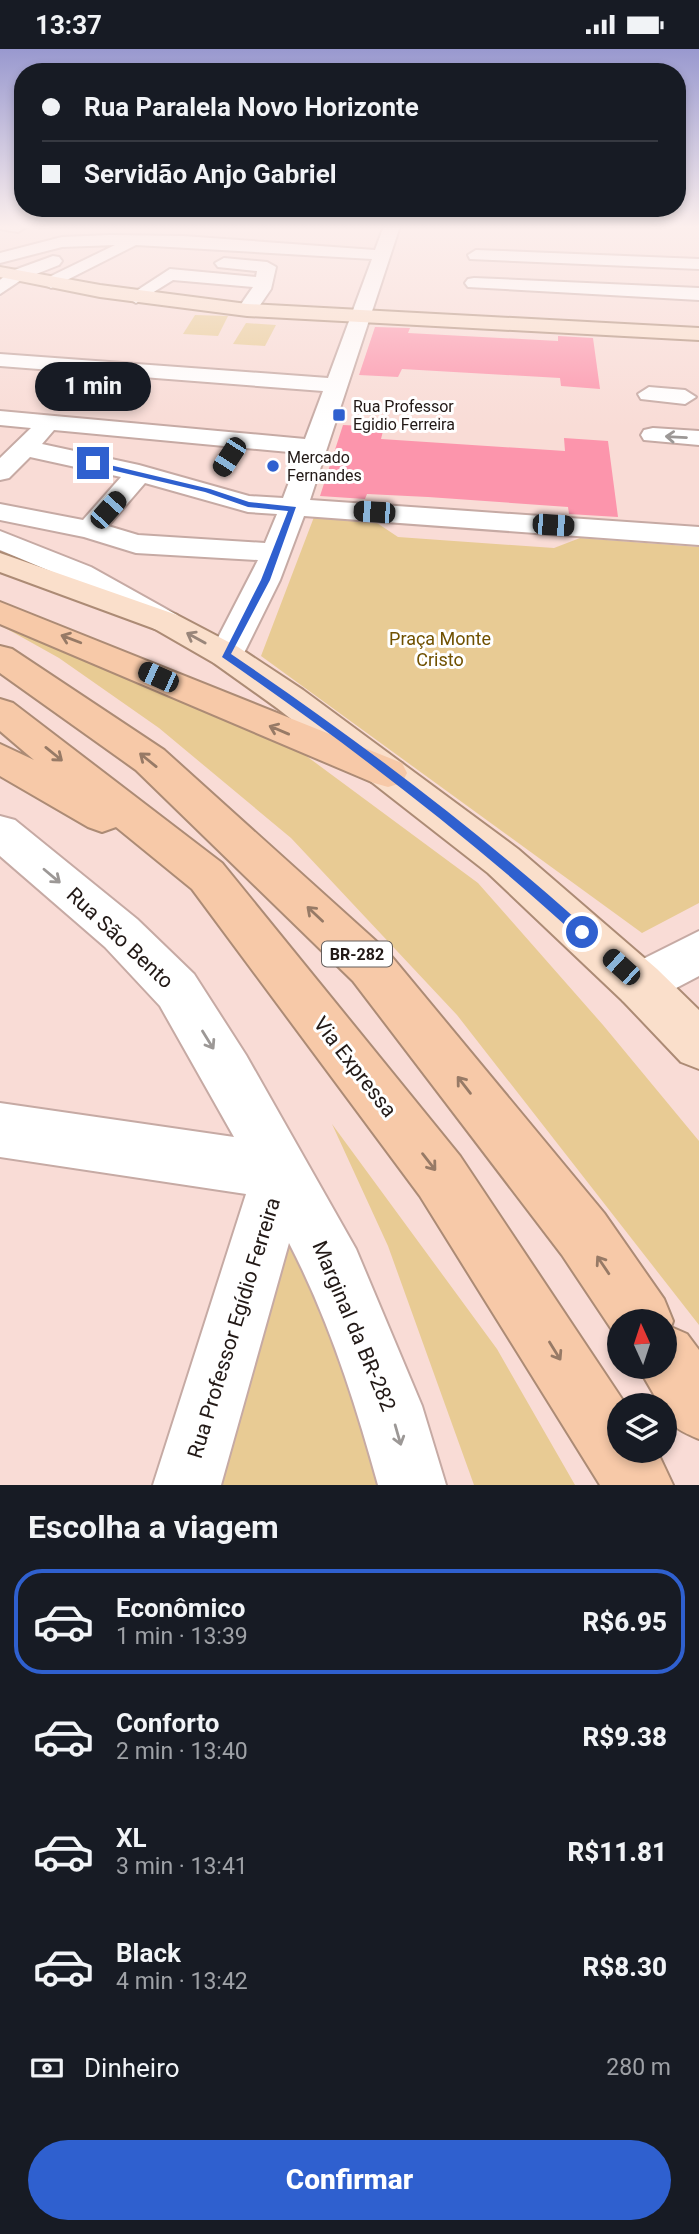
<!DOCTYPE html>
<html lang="pt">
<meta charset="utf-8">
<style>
:root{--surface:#171b24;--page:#20242c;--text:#f1f3f6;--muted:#9ea1a6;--line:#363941;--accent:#2f60cf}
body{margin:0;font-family:Roboto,sans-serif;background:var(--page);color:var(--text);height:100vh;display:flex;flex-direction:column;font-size:26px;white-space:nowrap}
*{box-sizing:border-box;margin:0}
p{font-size:23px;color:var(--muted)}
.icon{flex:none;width:38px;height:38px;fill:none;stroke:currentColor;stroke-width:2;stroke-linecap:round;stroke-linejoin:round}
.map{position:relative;height:1436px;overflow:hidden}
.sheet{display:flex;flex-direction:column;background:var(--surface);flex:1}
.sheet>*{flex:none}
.guide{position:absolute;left:14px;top:14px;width:672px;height:154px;border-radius:28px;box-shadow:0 4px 10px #0003;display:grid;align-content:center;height:154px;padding:0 28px;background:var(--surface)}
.needle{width:46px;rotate:357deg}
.buttons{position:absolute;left:607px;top:1260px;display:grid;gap:14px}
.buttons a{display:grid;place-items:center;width:70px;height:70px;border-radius:50%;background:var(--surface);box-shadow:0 4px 10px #0003;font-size:35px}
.end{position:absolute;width:32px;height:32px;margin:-16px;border:9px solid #2f60cf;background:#fff;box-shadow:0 0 0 4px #fff}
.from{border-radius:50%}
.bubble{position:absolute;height:49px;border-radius:24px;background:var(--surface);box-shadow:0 4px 10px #0003;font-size:23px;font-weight:800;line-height:49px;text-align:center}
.car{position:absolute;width:21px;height:42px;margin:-21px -10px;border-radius:9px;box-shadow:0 0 5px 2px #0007;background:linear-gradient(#222 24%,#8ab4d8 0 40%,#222 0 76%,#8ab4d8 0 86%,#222 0)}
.guide b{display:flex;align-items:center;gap:24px;height:66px;font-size:26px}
.guide b+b{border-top:2px solid var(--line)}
.guide i{width:18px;height:18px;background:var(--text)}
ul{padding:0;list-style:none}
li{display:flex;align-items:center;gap:21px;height:105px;margin:0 14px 10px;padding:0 14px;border:4px solid transparent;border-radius:28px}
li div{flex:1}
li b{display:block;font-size:26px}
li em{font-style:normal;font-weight:800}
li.active{border-color:var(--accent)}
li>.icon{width:63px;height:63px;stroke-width:1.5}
h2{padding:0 28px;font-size:32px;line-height:84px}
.pay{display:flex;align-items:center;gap:18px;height:77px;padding:0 28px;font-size:26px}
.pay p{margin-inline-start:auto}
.primary-button{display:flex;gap:14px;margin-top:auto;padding:14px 28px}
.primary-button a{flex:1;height:80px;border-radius:42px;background:var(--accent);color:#fff;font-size:28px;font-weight:800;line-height:80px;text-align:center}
.status{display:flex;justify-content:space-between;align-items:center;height:49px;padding:0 35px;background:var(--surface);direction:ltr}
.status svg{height:19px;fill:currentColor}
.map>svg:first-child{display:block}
.green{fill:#e8cb94}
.building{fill:#fc95ac}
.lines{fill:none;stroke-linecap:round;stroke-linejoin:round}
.minor-casing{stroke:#c6aaa4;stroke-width:4}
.major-casing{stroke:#ac8b75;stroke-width:4}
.highway-casing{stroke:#ac8b75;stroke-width:4}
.minor{fill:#fff;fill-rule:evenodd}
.major{fill:#fadfcb;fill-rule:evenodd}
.highway{fill:#f7c9a8;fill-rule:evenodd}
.oneway{stroke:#9c9896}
.oneway2{stroke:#99867a}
.oneway3{stroke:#977a66}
.route{fill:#2f60cf}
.poi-dot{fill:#2f60cf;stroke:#fff;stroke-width:2.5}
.labels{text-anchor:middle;stroke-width:6;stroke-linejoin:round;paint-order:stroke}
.far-poi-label{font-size:16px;fill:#221916;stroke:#fff;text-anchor:start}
.shield{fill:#fff;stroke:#645e5c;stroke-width:2}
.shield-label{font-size:16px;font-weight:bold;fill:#221916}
.park-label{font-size:18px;fill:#705101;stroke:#fff}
.near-street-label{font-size:21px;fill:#221916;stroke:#fff}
</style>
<div class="status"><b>13:37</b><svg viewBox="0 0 49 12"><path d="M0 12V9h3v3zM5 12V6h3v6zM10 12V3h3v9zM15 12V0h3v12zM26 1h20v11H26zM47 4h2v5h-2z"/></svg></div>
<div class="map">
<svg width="699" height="1436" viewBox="0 0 699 1436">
<rect width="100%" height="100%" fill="#f9dcd6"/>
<g class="green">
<polygon points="195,266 228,267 218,287 183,285"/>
<polygon points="246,274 276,276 265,297 233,295"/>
<polygon points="314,468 377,474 398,488 554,499 580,489 699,498 699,854 642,884 261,607"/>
<polygon points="0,567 192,651 305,706 478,834 603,976 699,1092 699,1276 457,966 291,789 159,679 59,609 0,576"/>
<polygon points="332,1075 497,1300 575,1436 474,1436 388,1197"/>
<polygon points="283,1180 331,1250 379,1436 217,1436"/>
</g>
<g class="building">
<polygon points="375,278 410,279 408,284 558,292 558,287 593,289 600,340 561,337 560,329 402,320 398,328 359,326"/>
<polygon points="343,376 384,378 381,390 565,402 564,389 608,392 618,468 569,465 568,458 428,448 367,445 365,450 320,447"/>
</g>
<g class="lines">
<defs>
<g id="minor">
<polygon points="0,177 25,177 26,178 18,183 0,180"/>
<path d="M 384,177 L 400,177 L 310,451 L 699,478 L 699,496 L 304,467 L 280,531 L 243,606 L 238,614 L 226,617 L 214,614 L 209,606 L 258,511 L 136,504 L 84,488 L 0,471 L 0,455 L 83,471 L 121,428 L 30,408 L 9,429 L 0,431 L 0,409 L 31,379 L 0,376 L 0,362 L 305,390 L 323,342 L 0,317 L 0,305 L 328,329 L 372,210 L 136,196 L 51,239 L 42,234 L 45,230 L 115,196 L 62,198 L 0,214 L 0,204 L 62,188 L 110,186 L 183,187 L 375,201 ZM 54,381 L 300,404 L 283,449 L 249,447 L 139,416 L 42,395 ZM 145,434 L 248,463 L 277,465 L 265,494 L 138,486 L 108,477 Z"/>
<polygon points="476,201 699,210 699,220 470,210 468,206"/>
<polygon points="53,207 59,208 62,212 59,216 21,231 0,245 0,231 9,223"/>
<polygon points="224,209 267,213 276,218 271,240 254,265 240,265 237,261 253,238 173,231 136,254 127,248 170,220 256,228 257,222 218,218 215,214"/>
<polygon points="474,229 699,239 699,251 468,238 465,234 468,230"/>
<polygon points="649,338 685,341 696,348 685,355 641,350 638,345"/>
<polygon points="653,379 699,382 699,396 644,391 641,386 644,381"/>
<polygon points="0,482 91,518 177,566 182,573 177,580 166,583 155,580 69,530 0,501"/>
<path d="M 0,767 L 15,771 L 137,870 L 194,925 L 246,1006 L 356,1200 L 422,1357 L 446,1436 L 378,1436 C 355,1353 329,1271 289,1194 L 221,1436 L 153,1436 L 246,1145 L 0,1108 L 0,1054 L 234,1088 L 160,957 L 105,898 L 0,807 Z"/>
<polygon points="699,882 699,927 640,958 623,952 616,936 623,920"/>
</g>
<g id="major">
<polygon points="0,218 100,236 247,255 699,279 699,291 247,267 100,248 0,228"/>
<polygon points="0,504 177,566 238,598 303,641 518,800 657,920 699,961 699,1020 681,1013 623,952 488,824 277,659 214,614 155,580 0,523"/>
</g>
<g id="highway">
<polygon points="0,553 402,714 407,724 402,734 388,738 374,734 0,575"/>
<path d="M 0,597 L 12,600 L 164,701 L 387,902 L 604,1164 L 664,1250 L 673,1272 L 671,1278 L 687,1285 L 699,1301 L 699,1390 C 683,1383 665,1377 665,1356 L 660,1356 L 638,1318 L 665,1318 L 665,1272 L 620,1272 L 620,1293 L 562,1206 L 353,932 L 136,721 L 0,624 Z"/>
<polygon points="0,650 13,654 222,814 460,1107 626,1356 620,1356 620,1402 657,1402 673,1436 600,1436 420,1147 192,840 116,778 102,783 88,778 0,727 0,695 34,711 0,682"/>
</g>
</defs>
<use href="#minor" class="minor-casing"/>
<use href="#major" class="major-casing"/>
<use href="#highway" class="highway-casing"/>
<use href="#minor" class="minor"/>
<use href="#major" class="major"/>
<use href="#highway" class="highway"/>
</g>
<defs><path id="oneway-shaft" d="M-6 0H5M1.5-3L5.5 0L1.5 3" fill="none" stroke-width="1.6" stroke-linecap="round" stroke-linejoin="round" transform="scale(1.75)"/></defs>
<g class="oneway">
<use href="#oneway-shaft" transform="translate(676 388) rotate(-177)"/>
<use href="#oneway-shaft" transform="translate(52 827) rotate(40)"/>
<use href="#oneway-shaft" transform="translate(208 991) rotate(58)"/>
<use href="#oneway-shaft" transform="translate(398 1386) rotate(74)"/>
</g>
<use class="oneway2" href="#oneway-shaft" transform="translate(196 589) rotate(-151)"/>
<g class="oneway3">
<use href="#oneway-shaft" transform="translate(71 590) rotate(-159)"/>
<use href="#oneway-shaft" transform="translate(279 681) rotate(-157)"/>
<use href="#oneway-shaft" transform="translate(54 705) rotate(39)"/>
<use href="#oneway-shaft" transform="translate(148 711) rotate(-141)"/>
<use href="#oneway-shaft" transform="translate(315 865) rotate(-137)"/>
<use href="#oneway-shaft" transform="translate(464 1036) rotate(-128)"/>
<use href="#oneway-shaft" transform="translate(429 1113) rotate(52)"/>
<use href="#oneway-shaft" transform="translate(603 1216) rotate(-124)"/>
<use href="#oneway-shaft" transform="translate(555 1302) rotate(58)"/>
</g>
<linearGradient id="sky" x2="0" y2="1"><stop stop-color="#9999cf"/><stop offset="0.47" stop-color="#fcefed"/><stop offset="1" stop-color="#fcefed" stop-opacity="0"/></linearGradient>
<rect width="699" height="378" fill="url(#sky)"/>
<path class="route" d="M 93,412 L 210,440 L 249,453 L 296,458 L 270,531 L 231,605 C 355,689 475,779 586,879 L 586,887 L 577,887 C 466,785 346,694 222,608 L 261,531 L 288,462 L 248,458 L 205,443 L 90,416 Z"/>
<g class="poi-dot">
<rect x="332" y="359" width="14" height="14" rx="3.5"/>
<circle cx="273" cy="417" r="7"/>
</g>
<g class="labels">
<g class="far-poi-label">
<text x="353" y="363">Rua Professor<tspan x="353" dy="18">Egidio Ferreira</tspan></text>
<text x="287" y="414">Mercado<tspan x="287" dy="18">Fernandes</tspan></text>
</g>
<rect class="shield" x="322" y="892.5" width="70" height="25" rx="5"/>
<g class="shield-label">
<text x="357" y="911">BR-282</text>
</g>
<g class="park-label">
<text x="440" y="596">Praça Monte<tspan x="440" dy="21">Cristo</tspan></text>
</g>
<g class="near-street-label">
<text transform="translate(120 889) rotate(43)" y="7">Rua São Bento</text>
<text transform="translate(355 1018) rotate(52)" y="7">Via Expressa</text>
<text transform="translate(354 1277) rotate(67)" y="7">Marginal da BR-282</text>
<text transform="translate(234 1279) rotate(-73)" y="7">Rua Professor Egídio Ferreira</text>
</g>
</g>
</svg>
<div class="buttons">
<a><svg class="needle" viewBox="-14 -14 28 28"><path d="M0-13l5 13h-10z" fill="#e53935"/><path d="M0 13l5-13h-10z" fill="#9ea1a6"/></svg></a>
<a><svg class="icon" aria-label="layers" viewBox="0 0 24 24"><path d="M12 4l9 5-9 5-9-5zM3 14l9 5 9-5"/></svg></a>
</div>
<i class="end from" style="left:582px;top:883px"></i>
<i class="end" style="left:93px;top:414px"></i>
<div class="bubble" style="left:35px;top:313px;width:116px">1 min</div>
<i class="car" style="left:229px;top:408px;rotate:213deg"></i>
<i class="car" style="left:108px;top:461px;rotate:42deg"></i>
<i class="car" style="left:374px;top:463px;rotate:274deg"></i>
<i class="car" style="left:553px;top:476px;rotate:94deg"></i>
<i class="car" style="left:158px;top:628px;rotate:294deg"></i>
<i class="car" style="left:621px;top:918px;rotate:312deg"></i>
<div class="guide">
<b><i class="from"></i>Rua Paralela Novo Horizonte</b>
<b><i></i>Servidão Anjo Gabriel</b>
</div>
</div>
<section class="sheet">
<h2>Escolha a viagem</h2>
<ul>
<li class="active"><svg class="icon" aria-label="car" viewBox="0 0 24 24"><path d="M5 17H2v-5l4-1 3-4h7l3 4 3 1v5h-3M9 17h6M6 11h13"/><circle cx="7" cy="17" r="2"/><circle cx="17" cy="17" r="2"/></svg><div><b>Econômico</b><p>1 min · 13:39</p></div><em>R$6.95</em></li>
<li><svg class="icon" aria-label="car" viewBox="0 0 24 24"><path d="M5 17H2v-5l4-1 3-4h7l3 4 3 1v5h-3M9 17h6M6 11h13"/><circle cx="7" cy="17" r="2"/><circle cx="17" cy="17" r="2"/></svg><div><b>Conforto</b><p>2 min · 13:40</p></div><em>R$9.38</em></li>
<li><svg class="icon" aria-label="car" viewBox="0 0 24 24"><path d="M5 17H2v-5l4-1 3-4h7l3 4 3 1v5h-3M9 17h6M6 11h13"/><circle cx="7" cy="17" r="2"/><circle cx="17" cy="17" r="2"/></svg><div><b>XL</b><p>3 min · 13:41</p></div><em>R$11.81</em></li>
<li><svg class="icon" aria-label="car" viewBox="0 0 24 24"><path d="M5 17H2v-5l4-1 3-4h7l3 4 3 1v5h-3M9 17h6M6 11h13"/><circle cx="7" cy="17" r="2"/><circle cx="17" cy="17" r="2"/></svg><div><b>Black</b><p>4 min · 13:42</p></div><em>R$8.30</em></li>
</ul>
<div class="pay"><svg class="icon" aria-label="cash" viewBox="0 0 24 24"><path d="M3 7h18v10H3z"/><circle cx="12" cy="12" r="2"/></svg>Dinheiro<p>280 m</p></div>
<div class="primary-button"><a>Confirmar</a></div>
</section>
